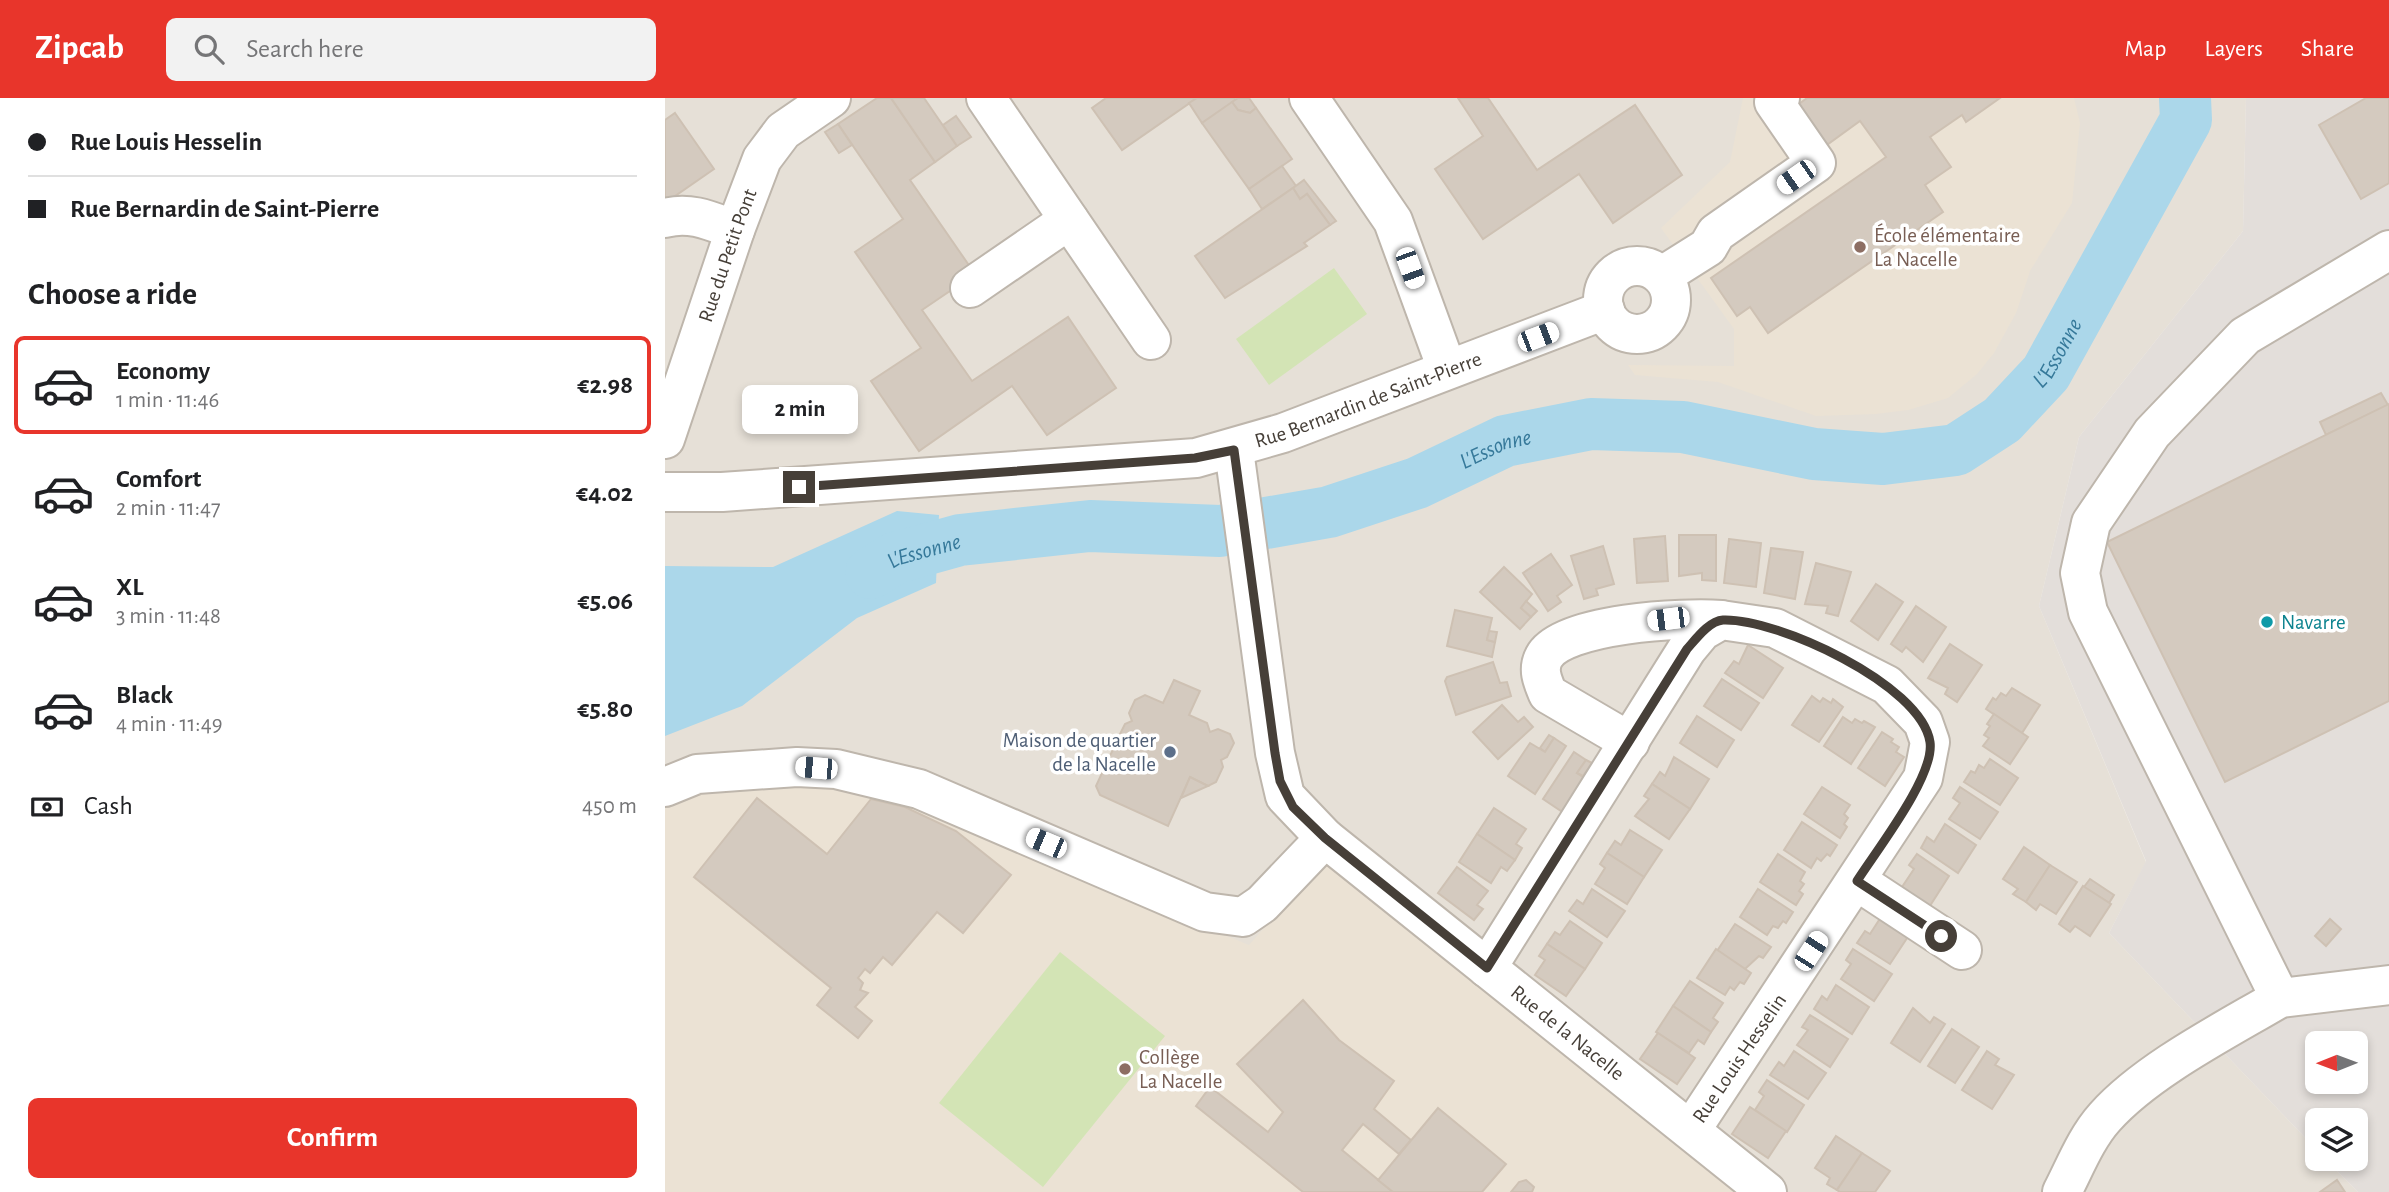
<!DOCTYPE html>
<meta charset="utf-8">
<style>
:root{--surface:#fff;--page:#f2f2f2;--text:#202124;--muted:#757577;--line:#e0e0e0;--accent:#e8352b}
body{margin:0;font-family:"Alegreya Sans",sans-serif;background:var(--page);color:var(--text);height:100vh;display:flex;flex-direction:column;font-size:26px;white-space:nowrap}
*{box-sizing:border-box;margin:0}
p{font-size:23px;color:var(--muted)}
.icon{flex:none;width:38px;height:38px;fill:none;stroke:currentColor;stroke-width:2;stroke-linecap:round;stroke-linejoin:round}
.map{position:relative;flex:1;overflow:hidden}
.details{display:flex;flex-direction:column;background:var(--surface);width:665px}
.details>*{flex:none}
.guide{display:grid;align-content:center;height:154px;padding:0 28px;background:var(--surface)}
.needle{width:46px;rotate:269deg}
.controls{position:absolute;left:1640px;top:933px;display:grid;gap:14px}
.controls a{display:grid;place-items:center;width:63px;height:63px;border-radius:10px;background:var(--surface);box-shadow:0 4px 10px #0003;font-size:35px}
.end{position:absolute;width:32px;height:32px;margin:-16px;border:9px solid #463f38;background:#fff;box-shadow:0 0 0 4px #fff}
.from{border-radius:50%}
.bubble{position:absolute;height:49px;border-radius:10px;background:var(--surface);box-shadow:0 4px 10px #0003;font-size:23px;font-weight:600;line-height:49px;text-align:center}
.car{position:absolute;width:21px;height:42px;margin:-21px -10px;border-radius:9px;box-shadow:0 0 5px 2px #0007;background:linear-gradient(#fff 24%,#345 0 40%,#fff 0 76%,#345 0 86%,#fff 0)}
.guide b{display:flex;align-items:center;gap:24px;height:66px;font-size:26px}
.guide b+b{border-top:2px solid var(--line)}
.guide i{width:18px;height:18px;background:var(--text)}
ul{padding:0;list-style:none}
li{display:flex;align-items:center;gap:21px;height:98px;margin:0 14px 10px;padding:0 14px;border:4px solid transparent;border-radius:10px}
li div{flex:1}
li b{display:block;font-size:26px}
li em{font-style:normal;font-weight:600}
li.on{border-color:var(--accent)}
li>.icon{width:63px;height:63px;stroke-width:1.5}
h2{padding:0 28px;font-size:32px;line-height:84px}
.pay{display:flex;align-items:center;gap:18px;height:77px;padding:0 28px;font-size:26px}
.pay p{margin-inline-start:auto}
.action{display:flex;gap:14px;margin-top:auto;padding:14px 28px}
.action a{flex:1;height:80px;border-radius:10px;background:var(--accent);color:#fff;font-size:28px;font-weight:600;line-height:80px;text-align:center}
header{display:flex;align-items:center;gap:42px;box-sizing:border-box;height:98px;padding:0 35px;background:var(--accent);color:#fff}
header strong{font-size:33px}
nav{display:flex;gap:38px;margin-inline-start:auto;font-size:24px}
.search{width:490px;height:63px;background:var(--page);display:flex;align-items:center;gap:18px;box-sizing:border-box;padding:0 24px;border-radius:10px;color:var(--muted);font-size:26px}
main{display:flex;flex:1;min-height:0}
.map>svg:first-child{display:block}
.residential{fill:#e6e0d7}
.industrial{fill:#e3deda;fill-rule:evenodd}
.education{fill:#ebe2d4}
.green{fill:#d3e4b5}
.water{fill:#abd7ea}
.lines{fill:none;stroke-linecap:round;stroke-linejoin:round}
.river{stroke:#abd7ea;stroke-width:52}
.building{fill:#d4cabf;stroke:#cec1b3;stroke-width:2}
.minor-casing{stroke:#beb6ac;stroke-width:42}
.minor{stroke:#fff;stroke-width:38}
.route{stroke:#463f38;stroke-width:9}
.education-dot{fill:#8d6e63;stroke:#fff;stroke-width:2.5}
.culture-dot{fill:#0f9aa8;stroke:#fff;stroke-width:2.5}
.service-dot{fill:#5c6f8a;stroke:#fff;stroke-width:2.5}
.labels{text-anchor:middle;stroke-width:7;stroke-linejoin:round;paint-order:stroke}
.education-label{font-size:21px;fill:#785e54;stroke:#fff;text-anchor:start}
.street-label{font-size:21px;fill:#463f38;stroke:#fff}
.culture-label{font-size:21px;fill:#0d838f;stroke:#fff;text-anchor:start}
.service-label{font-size:21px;fill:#4e5e75;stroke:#fff;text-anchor:end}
.water-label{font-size:23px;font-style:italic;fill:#36799a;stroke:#fff}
</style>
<header>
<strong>Zipcab</strong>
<div class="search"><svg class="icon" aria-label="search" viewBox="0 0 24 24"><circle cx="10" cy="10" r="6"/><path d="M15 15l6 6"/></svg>Search here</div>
<nav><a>Map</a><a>Layers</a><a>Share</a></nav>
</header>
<main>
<section class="details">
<div class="guide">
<b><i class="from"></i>Rue Louis Hesselin</b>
<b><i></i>Rue Bernardin de Saint-Pierre</b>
</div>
<h2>Choose a ride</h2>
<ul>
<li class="on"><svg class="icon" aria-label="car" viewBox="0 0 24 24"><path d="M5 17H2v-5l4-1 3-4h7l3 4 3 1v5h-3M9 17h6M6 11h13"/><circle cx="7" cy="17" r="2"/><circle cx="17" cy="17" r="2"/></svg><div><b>Economy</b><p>1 min · 11:46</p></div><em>€2.98</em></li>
<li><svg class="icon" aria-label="car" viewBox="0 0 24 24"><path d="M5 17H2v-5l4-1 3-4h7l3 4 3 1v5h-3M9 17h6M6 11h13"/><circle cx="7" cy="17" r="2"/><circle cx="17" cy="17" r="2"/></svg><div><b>Comfort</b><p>2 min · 11:47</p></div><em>€4.02</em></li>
<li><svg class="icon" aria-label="car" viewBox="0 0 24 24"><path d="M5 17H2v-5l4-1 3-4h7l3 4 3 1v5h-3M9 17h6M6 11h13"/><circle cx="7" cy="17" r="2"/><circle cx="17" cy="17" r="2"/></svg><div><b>XL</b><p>3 min · 11:48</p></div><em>€5.06</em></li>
<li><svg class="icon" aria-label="car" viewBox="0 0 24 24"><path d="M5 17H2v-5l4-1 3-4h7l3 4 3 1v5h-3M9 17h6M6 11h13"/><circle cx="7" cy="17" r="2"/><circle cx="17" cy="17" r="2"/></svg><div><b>Black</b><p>4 min · 11:49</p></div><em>€5.80</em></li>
</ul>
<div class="pay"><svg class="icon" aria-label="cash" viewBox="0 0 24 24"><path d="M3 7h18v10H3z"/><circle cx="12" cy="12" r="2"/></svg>Cash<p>450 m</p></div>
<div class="action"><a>Confirm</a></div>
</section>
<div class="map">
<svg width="1724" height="1094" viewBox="0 0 1724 1094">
<rect width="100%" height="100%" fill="#f3efe9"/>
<polygon class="residential" points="0,0 1581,0 1578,133 1414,339 1374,508 1481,764 1444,835 1652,1052 1652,1060 1660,1061 1693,1094 0,1094"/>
<path class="industrial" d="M 1581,0 L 1724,0 L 1724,1094 L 1693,1094 L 1660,1061 L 1690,1060 L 1690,1022 L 1652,1022 L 1652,1052 L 1444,835 L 1481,763 L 1374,508 L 1414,339 L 1578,133 ZM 1652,945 L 1690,945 L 1690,984 L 1652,984 Z"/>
<g class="education">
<polygon points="1078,0 1409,0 1415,25 1407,105 1365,173 1351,215 1329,255 1312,276 1283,300 1243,312 1211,316 1151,318 1053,284 970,277 963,267 1069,268 1069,231 996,130 1065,64"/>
<polygon points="124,683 255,697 393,769 584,847 662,759 1070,1094 0,1094 0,706 29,692"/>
</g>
<g class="green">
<polygon points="669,170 702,216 604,287 571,241"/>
<polygon points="395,854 500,938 378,1089 274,1005"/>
</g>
<polygon class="water" points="232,413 274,417 271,485 192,520 77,608 0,638 0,468 108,469"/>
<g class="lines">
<path class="river" id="s1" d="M 206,475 L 230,460 L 295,442 L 425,428 L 555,433 L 664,414 L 752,385 L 840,343 L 926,326 L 1018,329 L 1149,356 L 1218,361 L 1291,352 L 1337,322 L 1381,275 L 1521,22 L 1520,0"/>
</g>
<g class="building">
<polygon points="212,0 226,0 270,64 245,82 310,176 257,212 307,283 403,219 451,290 382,337 347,288 254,353 206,283 256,250 190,154 238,121 173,26"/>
<polygon points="226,0 259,0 292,48 270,64"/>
<polygon points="441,0 532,0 457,52 427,10"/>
<polygon points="532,0 569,0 571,2 537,25 524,5"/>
<polygon points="573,0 584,0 591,10 585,15 573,12 567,4"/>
<polygon points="793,0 823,0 872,72 970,7 1017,77 948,125 914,76 818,141 770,71 818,38"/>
<polygon points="1142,0 1335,0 1301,24 1297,17 1265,39 1286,69 1260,87 1278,114 1103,235 1085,209 1072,218 1046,180 1221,59 1195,23 1159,49 1130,9"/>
<polygon points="1701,0 1724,0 1724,85 1696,101 1654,27"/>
<polygon points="567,4 573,12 585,15 591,10 627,61 584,91 537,25"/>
<polygon points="10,15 49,71 0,105 0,22"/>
<polygon points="291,18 306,39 292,48 278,27"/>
<polygon points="173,26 187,47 174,55 160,34"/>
<polygon points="617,68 631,88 597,111 584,91"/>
<polygon points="639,82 671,123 665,127 642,96 635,101 628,90"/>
<polygon points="628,90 635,101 642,96 665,127 639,145 642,148 560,200 530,158"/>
<polygon points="1716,295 1723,307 1661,337 1655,324"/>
<polygon points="1724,306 1724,603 1560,684 1442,444"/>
<polygon points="1014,437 1051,437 1051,483 1037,482 1037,475 1014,478"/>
<polygon points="1000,438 1003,483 972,485 969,441"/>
<polygon points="1064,441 1096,445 1091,489 1059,485"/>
<polygon points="938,448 949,486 931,491 933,497 919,501 906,458"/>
<polygon points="1106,450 1138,454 1130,501 1099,495"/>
<polygon points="886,456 907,487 892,498 896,504 883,513 858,475"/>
<polygon points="1151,465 1186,474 1173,518 1161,515 1163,508 1140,506"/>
<polygon points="839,469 867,496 856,510 866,519 855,531 815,494"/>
<polygon points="1211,486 1238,504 1213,542 1186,523"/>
<polygon points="861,503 872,513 866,519 856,510"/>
<polygon points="1251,508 1281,529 1258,564 1241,549 1237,554 1226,546"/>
<polygon points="790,512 827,520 822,542 830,544 827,559 782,548"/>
<polygon points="824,533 832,534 830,544 822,542"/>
<polygon points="1285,546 1317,567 1292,604 1280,596 1283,590 1263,580"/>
<polygon points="1083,547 1118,570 1098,600 1060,575 1069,563 1074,566"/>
<polygon points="828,564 835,585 842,584 846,598 791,617 780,583 782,579"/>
<polygon points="1057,581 1094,605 1076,632 1039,608"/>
<polygon points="509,582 535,593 524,617 542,625 545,634 553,631 565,636 569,645 562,659 556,662 558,669 551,684 543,688 525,679 503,728 435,697 431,688 437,675 445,672 442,663 449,650 456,647 453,640 460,626 467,623 464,615 470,602 480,597 498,605"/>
<polygon points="1347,590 1375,607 1357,635 1321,611 1328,600 1331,602 1336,595 1341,598"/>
<polygon points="1147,598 1155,604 1158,600 1166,605 1168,601 1178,609 1154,644 1127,627"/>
<polygon points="837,607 853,624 859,619 868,629 833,661 808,634"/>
<polygon points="1329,616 1363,639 1345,666 1318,648 1324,640 1319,637 1325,628 1322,626"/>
<polygon points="1032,618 1069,642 1052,669 1015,645"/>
<polygon points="1178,619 1187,625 1190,621 1197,625 1199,623 1210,629 1186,666 1159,648"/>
<polygon points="1217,634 1228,641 1226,644 1234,649 1231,654 1239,659 1220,688 1193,670"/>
<polygon points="884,637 889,640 880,654 875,650"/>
<polygon points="889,640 901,648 870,696 843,678 865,645 880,654"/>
<polygon points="909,654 921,662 912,675 927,685 905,719 878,701"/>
<polygon points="1009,659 1044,681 1025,711 987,686 995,674 1000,678"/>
<polygon points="1325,661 1353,680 1335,707 1299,684 1306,673 1310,675 1314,667 1319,670"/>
<polygon points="921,662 927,665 918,678 912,675"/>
<polygon points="525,679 543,688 516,700"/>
<polygon points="987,686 1025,711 1004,741 970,718 984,701 979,698"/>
<polygon points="1157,689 1185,707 1179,716 1183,720 1179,726 1182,729 1175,740 1139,716"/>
<polygon points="1295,689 1333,714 1315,741 1284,721 1295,705 1288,700"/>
<polygon points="92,700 162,756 206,701 240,709 291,733 346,777 298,835 272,814 227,867 218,859 205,875 200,871 193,880 198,885 195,892 203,895 190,909 207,923 193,940 152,907 166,890 29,779"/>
<polygon points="829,710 861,731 851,746 857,750 850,762 812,736"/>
<polygon points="1137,724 1172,747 1165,758 1162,756 1156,763 1152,760 1146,770 1119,752"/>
<polygon points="1280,726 1311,747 1293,775 1256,750 1262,739 1269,744"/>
<polygon points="965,732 997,752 979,779 942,755 950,743 956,747"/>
<polygon points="812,736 850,762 842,773 836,769 826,785 794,764"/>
<polygon points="1359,749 1385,767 1361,804 1348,796 1353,791 1338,781"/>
<polygon points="942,755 979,779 962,806 930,786 940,770 935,766"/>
<polygon points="1113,756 1140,774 1135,783 1139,786 1134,793 1138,796 1131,807 1095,784"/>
<polygon points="1252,756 1284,778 1261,814 1233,795 1249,771 1244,767"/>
<polygon points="1385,767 1412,784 1391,816 1375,806 1371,812 1361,804"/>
<polygon points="792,769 823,793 812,807 818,811 809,822 773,795"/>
<polygon points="1425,781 1449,797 1444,805 1419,789"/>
<polygon points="1418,788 1446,806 1425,838 1410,828 1405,834 1394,826"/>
<polygon points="927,791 960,813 942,839 904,813 912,802 918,806"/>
<polygon points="1093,791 1128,814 1121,825 1118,823 1113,830 1108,828 1102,837 1075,819"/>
<polygon points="1220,813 1248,831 1225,866 1192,845 1200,833 1205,836"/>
<polygon points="1665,821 1676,831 1661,848 1650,838"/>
<polygon points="905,823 937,845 920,871 882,846 890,834 895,837"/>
<polygon points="1070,826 1106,849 1098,860 1094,858 1080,871 1052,853"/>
<polygon points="882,846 920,871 901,898 870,877 880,862 874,858"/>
<polygon points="1051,851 1086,875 1079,886 1075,884 1069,892 1065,889 1060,897 1032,880"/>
<polygon points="1188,851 1227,876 1209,903 1176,881 1186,866 1181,862"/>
<polygon points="1025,883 1058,905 1048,920 1053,924 1046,934 1008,908"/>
<polygon points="1171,887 1204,909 1187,936 1149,911 1157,898 1162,902"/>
<polygon points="638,902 674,942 729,983 709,1011 746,1042 734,1056 698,1026 677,1052 728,1094 638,1094 531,1008 545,989 603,1034 618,1014 572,966"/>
<polygon points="1008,908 1046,934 1039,946 1033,942 1024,955 991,934"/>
<polygon points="1248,910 1265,925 1269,919 1280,926 1255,964 1226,945"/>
<polygon points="1145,917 1183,941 1165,969 1132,947 1143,932 1137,929"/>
<polygon points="1287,931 1314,949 1290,985 1263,968"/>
<polygon points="993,935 1030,960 1012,986 975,961"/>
<polygon points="1129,953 1161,975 1143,1001 1105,977 1114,964 1119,968"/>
<polygon points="1322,953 1334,961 1330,967 1349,977 1327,1011 1297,992"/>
<polygon points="1102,982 1139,1007 1122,1034 1090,1012 1099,998 1094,994"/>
<polygon points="1085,1009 1121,1033 1103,1060 1067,1036"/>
<polygon points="773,1010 841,1066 817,1094 728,1094 713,1082"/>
<polygon points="1171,1038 1197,1055 1172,1092 1162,1086 1165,1080 1150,1070"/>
<polygon points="1197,1055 1225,1073 1210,1094 1175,1094 1172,1092"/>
<polygon points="861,1082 869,1089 867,1094 846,1094 854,1084"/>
<polygon points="1672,1082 1680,1094 1655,1094"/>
</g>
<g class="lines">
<defs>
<g id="minor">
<polyline points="321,0 486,242"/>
<polyline points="644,0 728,123 782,271"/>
<path d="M 0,120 C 25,113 46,123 70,132"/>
<polyline points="1724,152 1580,238 1487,335 1426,425 1415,475 1423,514 1615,900 1724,887"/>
<circle cx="972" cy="202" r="34"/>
<polyline points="997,178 1043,149 1051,135 1151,65 1109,4 1115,0"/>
<polyline points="305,190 404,122"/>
<path id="s2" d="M 0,341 L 70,132 L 97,61 L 118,33 L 166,0"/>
<path id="s3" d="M 569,352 L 610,655 L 620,698 L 660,740 L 1102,1094"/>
<path id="s4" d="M 0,394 L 57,394 L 531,360 L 618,335 L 940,212"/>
<path d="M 965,644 L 883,596 C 878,584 872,572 879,559 C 897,525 1020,519 1056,522"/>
<polyline points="0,689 32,676 132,669 171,671 254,691 540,814 578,819 597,806 660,740"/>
<polyline points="1192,783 1297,852"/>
<polyline points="822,870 1022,551 1037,533 1056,522 1110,530 1222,587 1258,624 1265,644 1258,680 1026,1032"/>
<path d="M 1397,1094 C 1410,1069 1421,1040 1440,1019 C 1482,972 1561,932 1615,900"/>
</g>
</defs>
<use href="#minor" class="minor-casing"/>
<use href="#minor" class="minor"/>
</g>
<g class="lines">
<path class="route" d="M 134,389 L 530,360 L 569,352 L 610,655 L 615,683 L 628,709 L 660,740 L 822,870 L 1022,551 C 1031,541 1044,523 1058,522 C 1111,520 1256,586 1265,644 C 1270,678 1211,753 1192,783 L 1276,838"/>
</g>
<g class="education-dot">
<circle cx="1195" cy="149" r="7"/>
<circle cx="460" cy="971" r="7"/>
</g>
<circle class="culture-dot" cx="1602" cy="524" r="7"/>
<circle class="service-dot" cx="505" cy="654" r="7"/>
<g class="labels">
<g class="education-label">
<text x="1209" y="144">École élémentaire<tspan x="1209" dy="24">La Nacelle</tspan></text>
<text x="474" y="966">Collège<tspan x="474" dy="24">La Nacelle</tspan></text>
</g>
<g class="street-label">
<text dy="7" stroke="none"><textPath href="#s2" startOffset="194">Rue du Petit Pont</textPath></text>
<text dy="7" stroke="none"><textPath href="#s4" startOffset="714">Rue Bernardin de Saint-Pierre</textPath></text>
<text dy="7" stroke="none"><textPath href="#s3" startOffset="719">Rue de la Nacelle</textPath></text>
<text transform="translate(1074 960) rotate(-56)" y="7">Rue Louis Hesselin</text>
</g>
<g class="culture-label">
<text x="1616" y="531">Navarre</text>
</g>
<g class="service-label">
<text x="491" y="649">Maison de quartier<tspan x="491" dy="24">de la Nacelle</tspan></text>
</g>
<g class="water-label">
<text dy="8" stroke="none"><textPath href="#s1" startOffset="1256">L'Essonne</textPath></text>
<text dy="8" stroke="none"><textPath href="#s1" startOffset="646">L'Essonne</textPath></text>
<text dy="8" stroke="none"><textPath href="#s1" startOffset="58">L'Essonne</textPath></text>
</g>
</g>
</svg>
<div class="controls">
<a><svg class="needle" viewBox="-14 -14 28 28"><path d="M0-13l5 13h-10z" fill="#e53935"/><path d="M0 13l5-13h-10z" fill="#757577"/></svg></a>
<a><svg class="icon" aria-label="layers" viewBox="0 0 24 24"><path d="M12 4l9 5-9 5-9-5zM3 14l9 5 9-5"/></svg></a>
</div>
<i class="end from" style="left:1276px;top:838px"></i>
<i class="end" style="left:134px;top:389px"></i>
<div class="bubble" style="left:77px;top:287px;width:116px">2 min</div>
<i class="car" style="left:1131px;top:79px;rotate:235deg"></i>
<i class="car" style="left:745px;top:170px;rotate:160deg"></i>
<i class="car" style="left:873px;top:239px;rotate:69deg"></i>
<i class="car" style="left:1003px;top:521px;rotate:263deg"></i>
<i class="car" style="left:151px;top:670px;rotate:275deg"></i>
<i class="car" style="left:381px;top:745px;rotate:293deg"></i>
<i class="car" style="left:1146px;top:853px;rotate:33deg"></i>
</div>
</main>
